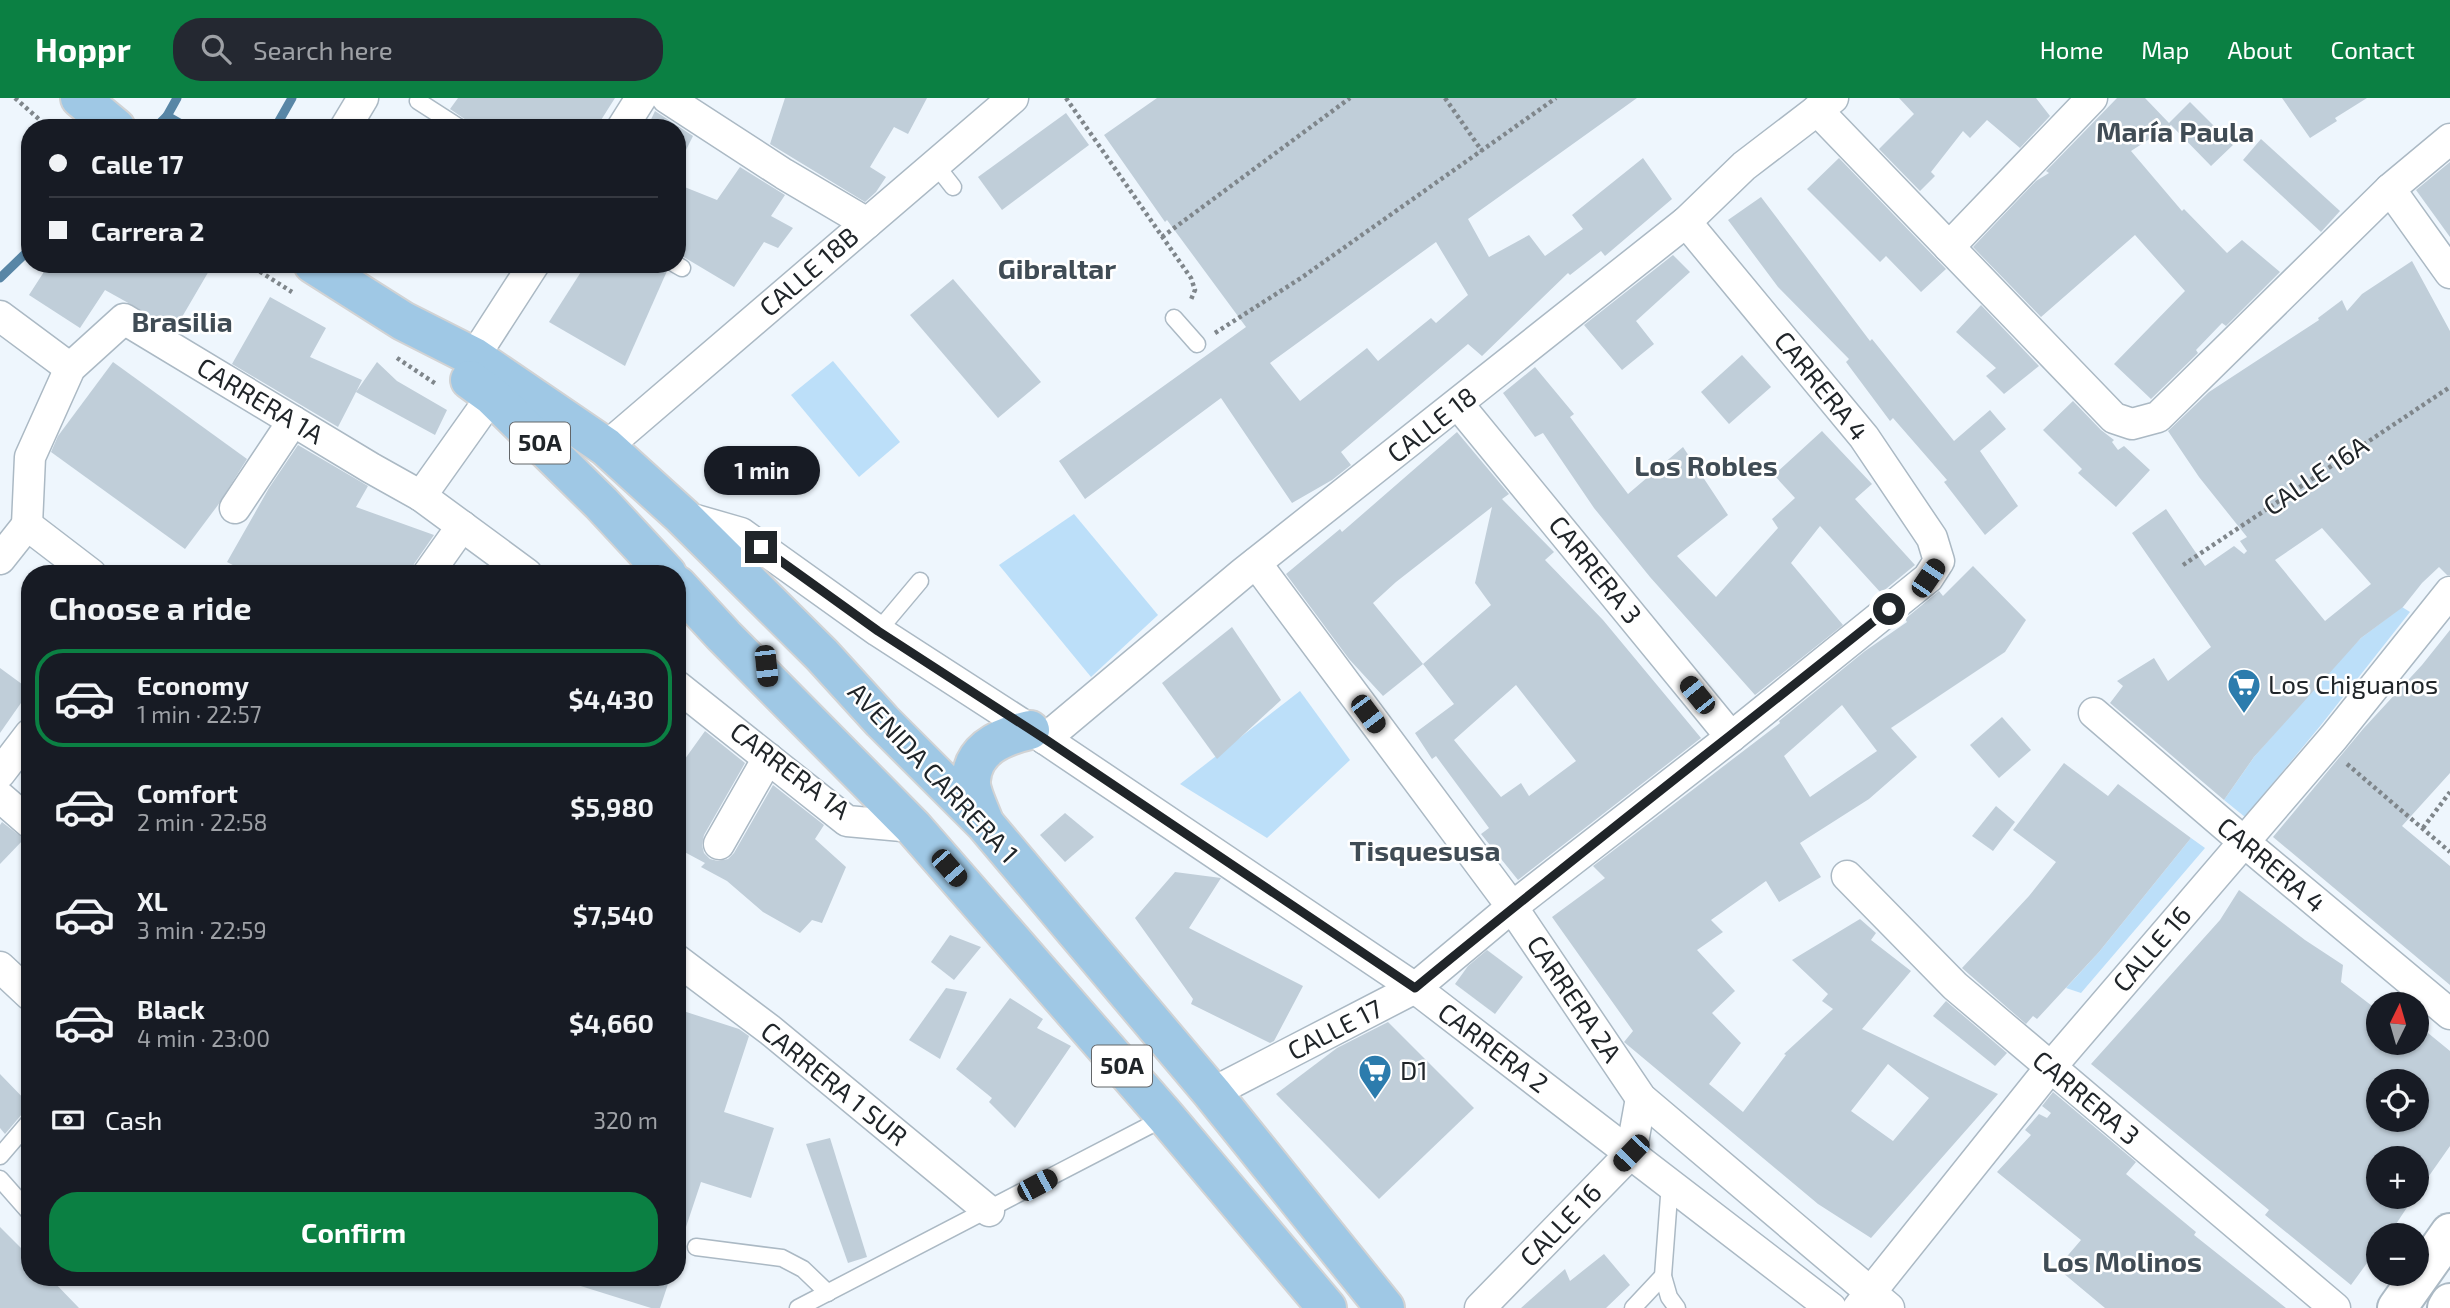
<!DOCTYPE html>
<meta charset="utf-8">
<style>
:root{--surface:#171b24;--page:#242831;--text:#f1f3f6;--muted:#9ea1a6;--line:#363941;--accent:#0b8043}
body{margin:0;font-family:"Exo 2",sans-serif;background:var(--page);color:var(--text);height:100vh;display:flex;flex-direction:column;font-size:26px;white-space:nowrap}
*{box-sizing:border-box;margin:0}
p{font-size:23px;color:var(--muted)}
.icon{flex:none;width:38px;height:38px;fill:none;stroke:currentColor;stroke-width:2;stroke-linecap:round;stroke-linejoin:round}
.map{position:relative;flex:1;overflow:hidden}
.side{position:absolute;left:21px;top:467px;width:665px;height:721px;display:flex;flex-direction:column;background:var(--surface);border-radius:28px;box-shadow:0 2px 5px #0004}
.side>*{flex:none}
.banner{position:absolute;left:21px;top:21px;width:665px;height:154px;border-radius:28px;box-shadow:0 2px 5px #0004;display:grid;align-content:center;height:154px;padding:0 28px;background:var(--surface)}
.needle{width:46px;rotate:5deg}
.controls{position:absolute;left:2366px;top:894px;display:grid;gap:14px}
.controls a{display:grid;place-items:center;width:63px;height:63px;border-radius:50%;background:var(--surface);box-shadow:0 2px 5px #0004;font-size:35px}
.end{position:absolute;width:32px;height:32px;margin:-16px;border:9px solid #202529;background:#fff;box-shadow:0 0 0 4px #fff}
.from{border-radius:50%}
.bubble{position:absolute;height:49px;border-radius:24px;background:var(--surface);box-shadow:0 2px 5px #0004;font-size:23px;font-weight:700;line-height:49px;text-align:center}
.car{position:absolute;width:21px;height:42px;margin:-21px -10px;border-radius:9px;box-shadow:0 0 5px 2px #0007;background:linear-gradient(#222 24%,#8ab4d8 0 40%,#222 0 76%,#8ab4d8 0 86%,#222 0)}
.banner b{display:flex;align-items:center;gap:24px;height:66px;font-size:26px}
.banner b+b{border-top:2px solid var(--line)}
.banner i{width:18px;height:18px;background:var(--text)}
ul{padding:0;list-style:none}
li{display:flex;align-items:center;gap:21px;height:98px;margin:0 14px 10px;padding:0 14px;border:4px solid transparent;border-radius:28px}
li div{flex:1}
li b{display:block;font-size:26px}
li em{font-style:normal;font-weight:700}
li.active{border-color:var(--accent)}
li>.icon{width:63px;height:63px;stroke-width:1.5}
h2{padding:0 28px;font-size:32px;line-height:84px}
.pay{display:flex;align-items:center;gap:18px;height:77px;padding:0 28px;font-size:26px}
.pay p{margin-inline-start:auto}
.button{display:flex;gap:14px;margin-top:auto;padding:14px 28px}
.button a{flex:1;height:80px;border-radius:28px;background:var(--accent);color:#fff;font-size:28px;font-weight:700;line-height:80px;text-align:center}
header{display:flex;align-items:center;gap:42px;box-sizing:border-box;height:98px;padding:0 35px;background:var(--accent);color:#fff}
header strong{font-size:33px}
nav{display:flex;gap:38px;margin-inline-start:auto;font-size:24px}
.search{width:490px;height:63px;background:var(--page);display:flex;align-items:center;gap:18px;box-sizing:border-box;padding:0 24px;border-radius:28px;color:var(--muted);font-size:26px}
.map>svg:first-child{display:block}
.green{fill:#bcdff9}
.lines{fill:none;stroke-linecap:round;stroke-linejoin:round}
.stream{stroke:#5886a6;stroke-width:9}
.building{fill:#c0ced9;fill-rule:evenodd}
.lane-casing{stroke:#abb9c4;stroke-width:19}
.street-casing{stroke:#abb9c4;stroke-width:33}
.secondary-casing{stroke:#abb9c4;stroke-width:42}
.primary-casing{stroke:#d2d3d4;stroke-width:42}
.path{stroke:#7f868b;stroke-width:4.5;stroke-dasharray:3.5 3.5;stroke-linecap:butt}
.lane{stroke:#fff;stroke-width:16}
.street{stroke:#fff;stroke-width:30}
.secondary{stroke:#fff;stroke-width:38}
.primary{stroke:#9fc8e5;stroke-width:38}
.route{stroke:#202529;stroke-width:9}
.labels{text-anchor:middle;stroke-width:5;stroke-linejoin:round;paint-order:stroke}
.shield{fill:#fff;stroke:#636669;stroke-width:2}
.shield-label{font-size:24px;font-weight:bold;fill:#202529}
.street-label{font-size:26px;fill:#202529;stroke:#fff}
.poi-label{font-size:26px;fill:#202529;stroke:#fff;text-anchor:start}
.neighbourhood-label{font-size:28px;font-weight:bold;fill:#404c55;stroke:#fff}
</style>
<header>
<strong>Hoppr</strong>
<div class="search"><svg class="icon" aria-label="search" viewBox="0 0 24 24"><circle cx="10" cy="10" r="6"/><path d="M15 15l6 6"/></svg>Search here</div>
<nav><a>Home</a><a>Map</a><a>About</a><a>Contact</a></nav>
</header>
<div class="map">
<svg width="2450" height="1210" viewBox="0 0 2450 1210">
<rect width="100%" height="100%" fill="#eef6fd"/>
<g class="green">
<polygon points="833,263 900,344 859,379 791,297"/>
<polygon points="1074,416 1158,517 1091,579 999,467"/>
<polygon points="2402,509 2410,514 2321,627 2245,719 2224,702 2254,659 2331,571 2361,540"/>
<polygon points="1300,593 1350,662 1267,740 1180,686"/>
<polygon points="2191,740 2205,750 2081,895 2066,890 2099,854"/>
</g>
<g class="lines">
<g class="stream">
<polyline points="167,18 177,0"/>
<polyline points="155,30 167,18 188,30"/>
<polyline points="275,30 292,0"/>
<polyline points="0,180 30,151"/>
</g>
</g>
<g class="building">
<polygon points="458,0 615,0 596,30 470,30 466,22 450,11"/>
<polygon points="785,0 927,0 908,36 894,29 870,69 886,79 876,94 865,104 770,46"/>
<path d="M 1157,0 L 1637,0 L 1468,121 L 1489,159 L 1529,137 L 1545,158 L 1583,131 L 1572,117 L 1643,60 L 1672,101 L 1605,158 L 1601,153 L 1570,177 L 1568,175 L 1482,258 L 1468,246 L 1341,354 L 1351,367 L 1332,382 L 1292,405 L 1221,300 L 1085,401 L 1059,363 L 1246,229 L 1167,122 L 1165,124 L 1104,37 ZM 1436,144 L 1468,197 L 1436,225 L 1431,220 L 1378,263 L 1367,250 L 1300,303 L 1270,265 Z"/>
<polygon points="1899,0 2036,0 2050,18 2020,50 1987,22 1970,40 1963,33 1931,74 1935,78 1920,93 1879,51 1914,16"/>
<polygon points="2117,0 2145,0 2169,25 2190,4 2233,47 2211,68 2171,27 2131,53 2182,113 2184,111 2227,155 2242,142 2280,174 2226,228 2222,225 2196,252 2198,255 2151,301 2114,266 2185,193 2135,137 2041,219 1973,149 2036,83 2049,75 2046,73"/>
<polygon points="2282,0 2367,0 2335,20 2337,23 2310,40"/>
<polygon points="655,13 693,38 677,70 677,30 647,30"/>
<polygon points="1066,15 1089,47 1002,112 978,79"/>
<polygon points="2261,41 2340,113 2321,134 2243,62"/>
<polygon points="1839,60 1946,171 1921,194 1886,158 1880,164 1807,91"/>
<polygon points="2450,64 2450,139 2416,92"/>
<polygon points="740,69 785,97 771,118 793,130 778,150 764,144 734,189 677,155 677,86 717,102"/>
<polygon points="1761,99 1870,243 1872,241 1954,343 1990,312 2006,331 1980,353 2018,408 1985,437 1944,384 1947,382 1893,320 1890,323 1846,264 1849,261 1778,189 1728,122"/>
<polygon points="1673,157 1690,174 1636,223 1654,246 1622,272 1584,227"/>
<path d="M 2412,163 L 2450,233 L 2450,477 L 2447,477 L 2439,469 L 2422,485 L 2403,509 L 2361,540 L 2254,659 L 2224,702 L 2110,605 L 2123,588 L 2117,583 L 2154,560 L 2168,583 L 2211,549 L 2132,435 L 2166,411 L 2205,468 L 2234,448 L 2244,456 L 2247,453 L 2240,443 L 2247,439 L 2199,379 L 2168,333 L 2209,294 L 2319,222 L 2318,220 L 2342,202 L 2347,213 L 2362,196 ZM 2322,430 L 2371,486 L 2325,523 L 2275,462 Z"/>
<polygon points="49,166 213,166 175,231 105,192 80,230 29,197"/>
<polygon points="586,166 665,166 667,173 625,268 549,224"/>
<polygon points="953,181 1041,284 998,320 910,217"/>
<polygon points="270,199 326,230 310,259 362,282 356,294 377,264 397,283 447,312 435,337 356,294 338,329 232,266"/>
<polygon points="1981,207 2039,268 2004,296 1986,278 1996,270 1956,234"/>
<polygon points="1742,257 1771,289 1729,326 1701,294"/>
<polygon points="113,264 247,361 218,407 185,451 51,354 58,338"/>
<polygon points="1535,269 1574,316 1570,319 1628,396 1683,349 1728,417 1677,458 1716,499 1778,430 1772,421 1795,400 1774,377 1822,333 1872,386 1855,401 1915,467 1881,495 1820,428 1791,465 1843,527 1755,597 1650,479 1594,410 1543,335 1535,339 1503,295"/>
<polygon points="2073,303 2101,332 2114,342 2112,344 2118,352 2124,348 2150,372 2116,409 2078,375 2082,371 2043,332"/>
<path d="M 1457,334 L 1509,396 L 1502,401 L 1554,454 L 1545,462 L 1603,522 L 1701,640 L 1518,782 L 1481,736 L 1489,730 L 1436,658 L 1432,661 L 1415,635 L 1454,606 L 1423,566 L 1383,598 L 1349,561 L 1286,476 L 1340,431 L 1342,434 ZM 1492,409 L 1475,485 L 1491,507 L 1423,566 L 1373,505 L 1396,484 ZM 1516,587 L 1576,663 L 1529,698 L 1521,685 L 1501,699 L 1454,642 Z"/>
<polygon points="298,347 368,388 356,409 434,437 414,466 411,476 250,476 227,464 269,390"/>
<path d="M 1973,468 L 2026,522 L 2005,554 L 1891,630 L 1917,659 L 1869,701 L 1800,745 L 1821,779 L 1779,804 L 1766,783 L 1711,822 L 1723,834 L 1697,852 L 1735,893 L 1712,915 L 1741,945 L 1709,986 L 1743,1014 L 1786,957 L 1784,956 L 1833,911 L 1822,903 L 1828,896 L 1792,862 L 1860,821 L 1876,835 L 1871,842 L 1911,873 L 1862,931 L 1998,996 L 1871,1140 L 1818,1106 L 1624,944 L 1633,933 L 1552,819 L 1605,780 L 1593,768 L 1780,625 L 1779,623 L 1865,553 L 1907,524 L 1905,521 L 1939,493 L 1943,498 ZM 1842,607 L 1877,653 L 1810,699 L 1784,658 ZM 1888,966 L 1929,1000 L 1893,1043 L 1851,1013 Z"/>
<polygon points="1232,529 1281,602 1217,661 1162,585"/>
<polygon points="2450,532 2450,675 2402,728 2450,768 2450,887 2273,739 2363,631 2422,567"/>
<polygon points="0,570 30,592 0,635"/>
<polygon points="2002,619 2031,652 1999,680 1970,647"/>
<polygon points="705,633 745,665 704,737 702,747 704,755 710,761 718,763 728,761 734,755 773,687 824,727 815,741 846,769 822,825 812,822 800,835 763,814 727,783 701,769 705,765 677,750 677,672"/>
<polygon points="2064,665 2108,698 2118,686 2191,740 2099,854 2037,921 2033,918 2026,926 1962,870 2029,798 2056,764 2013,732"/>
<polygon points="1996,708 2015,724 1993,753 1972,738"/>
<polygon points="1065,715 1094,739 1065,764 1040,737"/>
<polygon points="2,724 24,741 0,766 0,727"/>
<polygon points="1175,774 1221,780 1189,830 1303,888 1274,943 1270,945 1191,906 1193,901 1135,820"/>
<path d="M 2239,792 L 2305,842 L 2343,867 L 2341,884 L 2376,911 L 2378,909 L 2378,945 L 2417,945 L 2417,926 L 2450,953 L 2450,1048 L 2417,1095 L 2417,1060 L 2378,1060 L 2378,1099 L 2414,1099 L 2388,1138 L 2378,1138 L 2378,1150 L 2351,1187 L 2265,1117 L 2269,1112 L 2091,966 L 2220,822 ZM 2378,984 L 2417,984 L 2417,1022 L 2378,1022 Z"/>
<polygon points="950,837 981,849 954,882 931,864"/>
<polygon points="1487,852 1523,879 1495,916 1455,886 1468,868"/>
<polygon points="946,890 967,894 940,961 909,942"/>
<polygon points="1010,900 1043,921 1037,930 1071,948 1015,1030 989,1004 992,1000 956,971"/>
<polygon points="1946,903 2007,955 1995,968 1933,918"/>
<polygon points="677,911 739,931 749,938 724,1014 774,1030 751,1100 701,1084 682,1141 677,1140"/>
<polygon points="1388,924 1474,1010 1379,1101 1276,996 1337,950"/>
<polygon points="0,976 30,1007 30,1013 22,1016 5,1036 0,1030"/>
<polygon points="2053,994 2136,1064 2126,1076 2196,1134 2194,1137 2286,1210 2105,1210 2057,1170 2081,1142 1997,1074 2031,1037 2025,1032 2039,1016 2047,1020 2051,1015 2042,1008"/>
<polygon points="830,1040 867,1159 848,1165 806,1046"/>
<polygon points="0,1129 30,1159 30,1180 50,1180 79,1210 0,1210"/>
<polygon points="1604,1156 1630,1187 1606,1210 1521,1210 1565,1171 1570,1183"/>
<polygon points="571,1180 670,1180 660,1210 651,1210 571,1185"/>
</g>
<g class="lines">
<defs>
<g id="lane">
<polyline points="418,3 460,30"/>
<polyline points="935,66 953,89"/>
<polyline points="675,166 682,170"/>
<polyline points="1174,220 1197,246"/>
<polyline points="878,533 920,483"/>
<polyline points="0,1058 30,1023"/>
<polyline points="0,1081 30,1115"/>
<polyline points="1670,1085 1663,1178 1669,1199 1677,1210"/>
<polyline points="696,1149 782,1160 803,1171 828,1195"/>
<polyline points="798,1210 1166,1019"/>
<polyline points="1633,1210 1663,1178"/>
</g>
<g id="street">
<polyline points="667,0 784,76 867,125"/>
<polyline points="1817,12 2114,320 2132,326 2158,319 2390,91 2450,41"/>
<polyline points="345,30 363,0"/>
<polyline points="622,30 641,0"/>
<polyline points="2390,91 2450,175"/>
<polyline points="1949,149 2092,0"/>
<polyline points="0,218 70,270"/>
<polyline points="474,259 534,166"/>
<polyline points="1458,306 1731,639"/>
<polyline points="606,349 1013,0"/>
<polyline points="421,398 492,298"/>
<polyline points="235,410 293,323"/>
<polyline points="682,418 741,435 878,533 1045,641 1415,890 1831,1210"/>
<polyline points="27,427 30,359 70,270 124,221 371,370 421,398 527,476"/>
<polyline points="27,427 91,476"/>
<polyline points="0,461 27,427"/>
<polyline points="1256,465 1512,809 1641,1000 1889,1210"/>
<polyline points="428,476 462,428"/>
<polyline points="677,588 847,723 913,729"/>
<polyline points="2094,615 2244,744 2450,916"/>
<polyline points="1045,641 1243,475 1686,124 1744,68 1833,0"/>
<polyline points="0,675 30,636"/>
<polyline points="0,699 30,725"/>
<polyline points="719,746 768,660"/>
<polyline points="1847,778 1955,888 2335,1210"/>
<polyline points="677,862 770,932 989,1113"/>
<polyline points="0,869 30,897"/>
<polyline points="1212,995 1415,890 1512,809 1731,639 1928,480 1939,463 1932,440 1864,339 1686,124"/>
<polyline points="1480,1210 1631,1055 1641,1000"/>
<polyline points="1858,1210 2050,970 2334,639 2450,494"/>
</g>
<g id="secondary">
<polyline points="2397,1210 2450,1135"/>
<polyline points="2447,1210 2450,1205"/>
</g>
<g id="primary">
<polyline points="80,0 116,30"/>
<polyline points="313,166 403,223 474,259 606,349 682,418 822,557 882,623 985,726 1212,995 1385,1210"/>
<polyline points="470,282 492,298 601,405 667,476"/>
<polyline points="677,487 724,538 913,729 1166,1019 1327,1210"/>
<path d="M 984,724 C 980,712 970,694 971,682 C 973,650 1003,638 1030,632"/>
</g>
</defs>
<use href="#lane" class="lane-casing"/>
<use href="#street" class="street-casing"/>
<use href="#secondary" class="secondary-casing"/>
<use href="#primary" class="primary-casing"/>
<g class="path">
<polyline points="15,0 49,30"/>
<polyline points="1066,0 1191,180 1195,192 1190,204"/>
<polyline points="1445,0 1482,53"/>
<polyline points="1162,139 1350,0"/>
<polyline points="248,166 292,194"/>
<polyline points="1215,235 1301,180 1556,0"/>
<polyline points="397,260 436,286"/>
<polyline points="2183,467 2450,289"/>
<polyline points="2347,666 2450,754"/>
<polyline points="2423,730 2450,694"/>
</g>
<use href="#lane" class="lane"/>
<use href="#street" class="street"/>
<use href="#secondary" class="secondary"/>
<use href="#primary" class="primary"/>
</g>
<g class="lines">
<path class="route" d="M 761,449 L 878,533 L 1045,641 L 1415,890 C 1571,761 1731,638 1889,511"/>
</g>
<defs>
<symbol id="supermarket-pin" viewBox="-11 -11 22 30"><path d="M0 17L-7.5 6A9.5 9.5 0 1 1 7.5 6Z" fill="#2c7cad" stroke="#fff"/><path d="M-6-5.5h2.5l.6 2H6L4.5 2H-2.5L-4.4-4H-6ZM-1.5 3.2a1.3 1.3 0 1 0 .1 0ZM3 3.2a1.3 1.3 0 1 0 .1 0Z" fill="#fff"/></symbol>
</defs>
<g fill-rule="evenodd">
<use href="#supermarket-pin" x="2225" y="568" width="38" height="52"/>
<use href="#supermarket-pin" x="1356" y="954" width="38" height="52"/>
</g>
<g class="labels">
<g class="shield">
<rect x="510" y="324.5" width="60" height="41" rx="5"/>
<rect x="1092" y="947.5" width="60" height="41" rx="5"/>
</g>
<g class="shield-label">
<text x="540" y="353">50A</text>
<text x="1122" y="976">50A</text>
</g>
<g class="street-label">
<text transform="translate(809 174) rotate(-41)" y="9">CALLE 18B</text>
<text transform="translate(1821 288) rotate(51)" y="9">CARRERA 4</text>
<text transform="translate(260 303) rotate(31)" y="9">CARRERA 1A</text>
<text transform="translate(1432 327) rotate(-38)" y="9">CALLE 18</text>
<text transform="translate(2316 378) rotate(-34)" y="9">CALLE 16A</text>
<text transform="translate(1595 472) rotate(51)" y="9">CARRERA 3</text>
<text transform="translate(790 673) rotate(37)" y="9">CARRERA 1A</text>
<text transform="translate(933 675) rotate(47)" y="9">AVENIDA CARRERA 1</text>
<text transform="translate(2271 767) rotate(40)" y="9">CARRERA 4</text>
<text transform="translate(2152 851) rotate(-49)" y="9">CALLE 16</text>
<text transform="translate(1574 901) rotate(56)" y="9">CARRERA 2A</text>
<text transform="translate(1335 932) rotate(-27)" y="9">CALLE 17</text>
<text transform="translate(1493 950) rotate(37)" y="9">CARRERA 2</text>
<text transform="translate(834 986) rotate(39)" y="9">CARRERA 1 SUR</text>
<text transform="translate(2086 1000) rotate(40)" y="9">CARRERA 3</text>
<text transform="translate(1561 1127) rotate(-46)" y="9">CALLE 16</text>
</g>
<g class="poi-label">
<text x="2268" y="596">Los Chiguanos</text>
<text x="1400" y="982">D1</text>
</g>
<g class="neighbourhood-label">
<text x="2175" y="44">María Paula</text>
<text x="1057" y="181">Gibraltar</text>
<text x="182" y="234">Brasilia</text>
<text x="1706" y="378">Los Robles</text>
<text x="1425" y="763">Tisquesusa</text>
<text x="2122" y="1174">Los Molinos</text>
</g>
</g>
</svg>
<div class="controls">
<a><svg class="needle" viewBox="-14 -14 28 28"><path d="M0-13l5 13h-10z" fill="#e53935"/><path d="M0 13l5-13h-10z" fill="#9ea1a6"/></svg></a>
<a><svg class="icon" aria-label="locate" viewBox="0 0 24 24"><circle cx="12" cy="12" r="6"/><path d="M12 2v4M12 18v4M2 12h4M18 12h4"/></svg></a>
<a>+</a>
<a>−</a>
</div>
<i class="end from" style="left:1889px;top:511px"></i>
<i class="end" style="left:761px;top:449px"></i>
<div class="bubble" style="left:704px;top:348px;width:116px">1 min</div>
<i class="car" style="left:1928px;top:480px;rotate:34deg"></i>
<i class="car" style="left:766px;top:568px;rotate:174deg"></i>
<i class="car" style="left:1697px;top:597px;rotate:321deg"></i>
<i class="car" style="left:1368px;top:616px;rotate:143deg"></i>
<i class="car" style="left:949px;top:770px;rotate:139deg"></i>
<i class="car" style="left:1631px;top:1055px;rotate:224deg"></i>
<i class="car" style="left:1037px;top:1087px;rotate:62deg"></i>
<div class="banner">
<b><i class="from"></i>Calle 17</b>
<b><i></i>Carrera 2</b>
</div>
<section class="side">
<h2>Choose a ride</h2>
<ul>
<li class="active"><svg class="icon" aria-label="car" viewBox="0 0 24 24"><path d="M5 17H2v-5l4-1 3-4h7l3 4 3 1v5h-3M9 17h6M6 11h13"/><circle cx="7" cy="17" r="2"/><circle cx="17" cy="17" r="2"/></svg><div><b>Economy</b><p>1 min · 22:57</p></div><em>$4,430</em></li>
<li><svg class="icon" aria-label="car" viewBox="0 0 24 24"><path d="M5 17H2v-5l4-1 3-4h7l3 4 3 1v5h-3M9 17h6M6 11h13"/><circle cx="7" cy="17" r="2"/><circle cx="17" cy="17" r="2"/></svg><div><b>Comfort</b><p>2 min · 22:58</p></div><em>$5,980</em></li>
<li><svg class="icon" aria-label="car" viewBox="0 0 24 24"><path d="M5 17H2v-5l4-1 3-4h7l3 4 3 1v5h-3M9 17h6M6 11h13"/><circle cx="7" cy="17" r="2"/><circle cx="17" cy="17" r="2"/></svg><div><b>XL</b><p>3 min · 22:59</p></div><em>$7,540</em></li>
<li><svg class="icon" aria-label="car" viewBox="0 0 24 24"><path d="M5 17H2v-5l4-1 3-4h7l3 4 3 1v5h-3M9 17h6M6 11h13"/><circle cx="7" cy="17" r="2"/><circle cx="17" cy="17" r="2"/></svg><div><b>Black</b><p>4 min · 23:00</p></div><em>$4,660</em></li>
</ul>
<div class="pay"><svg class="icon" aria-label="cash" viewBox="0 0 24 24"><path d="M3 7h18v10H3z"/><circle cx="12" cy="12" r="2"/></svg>Cash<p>320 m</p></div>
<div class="button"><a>Confirm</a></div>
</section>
</div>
